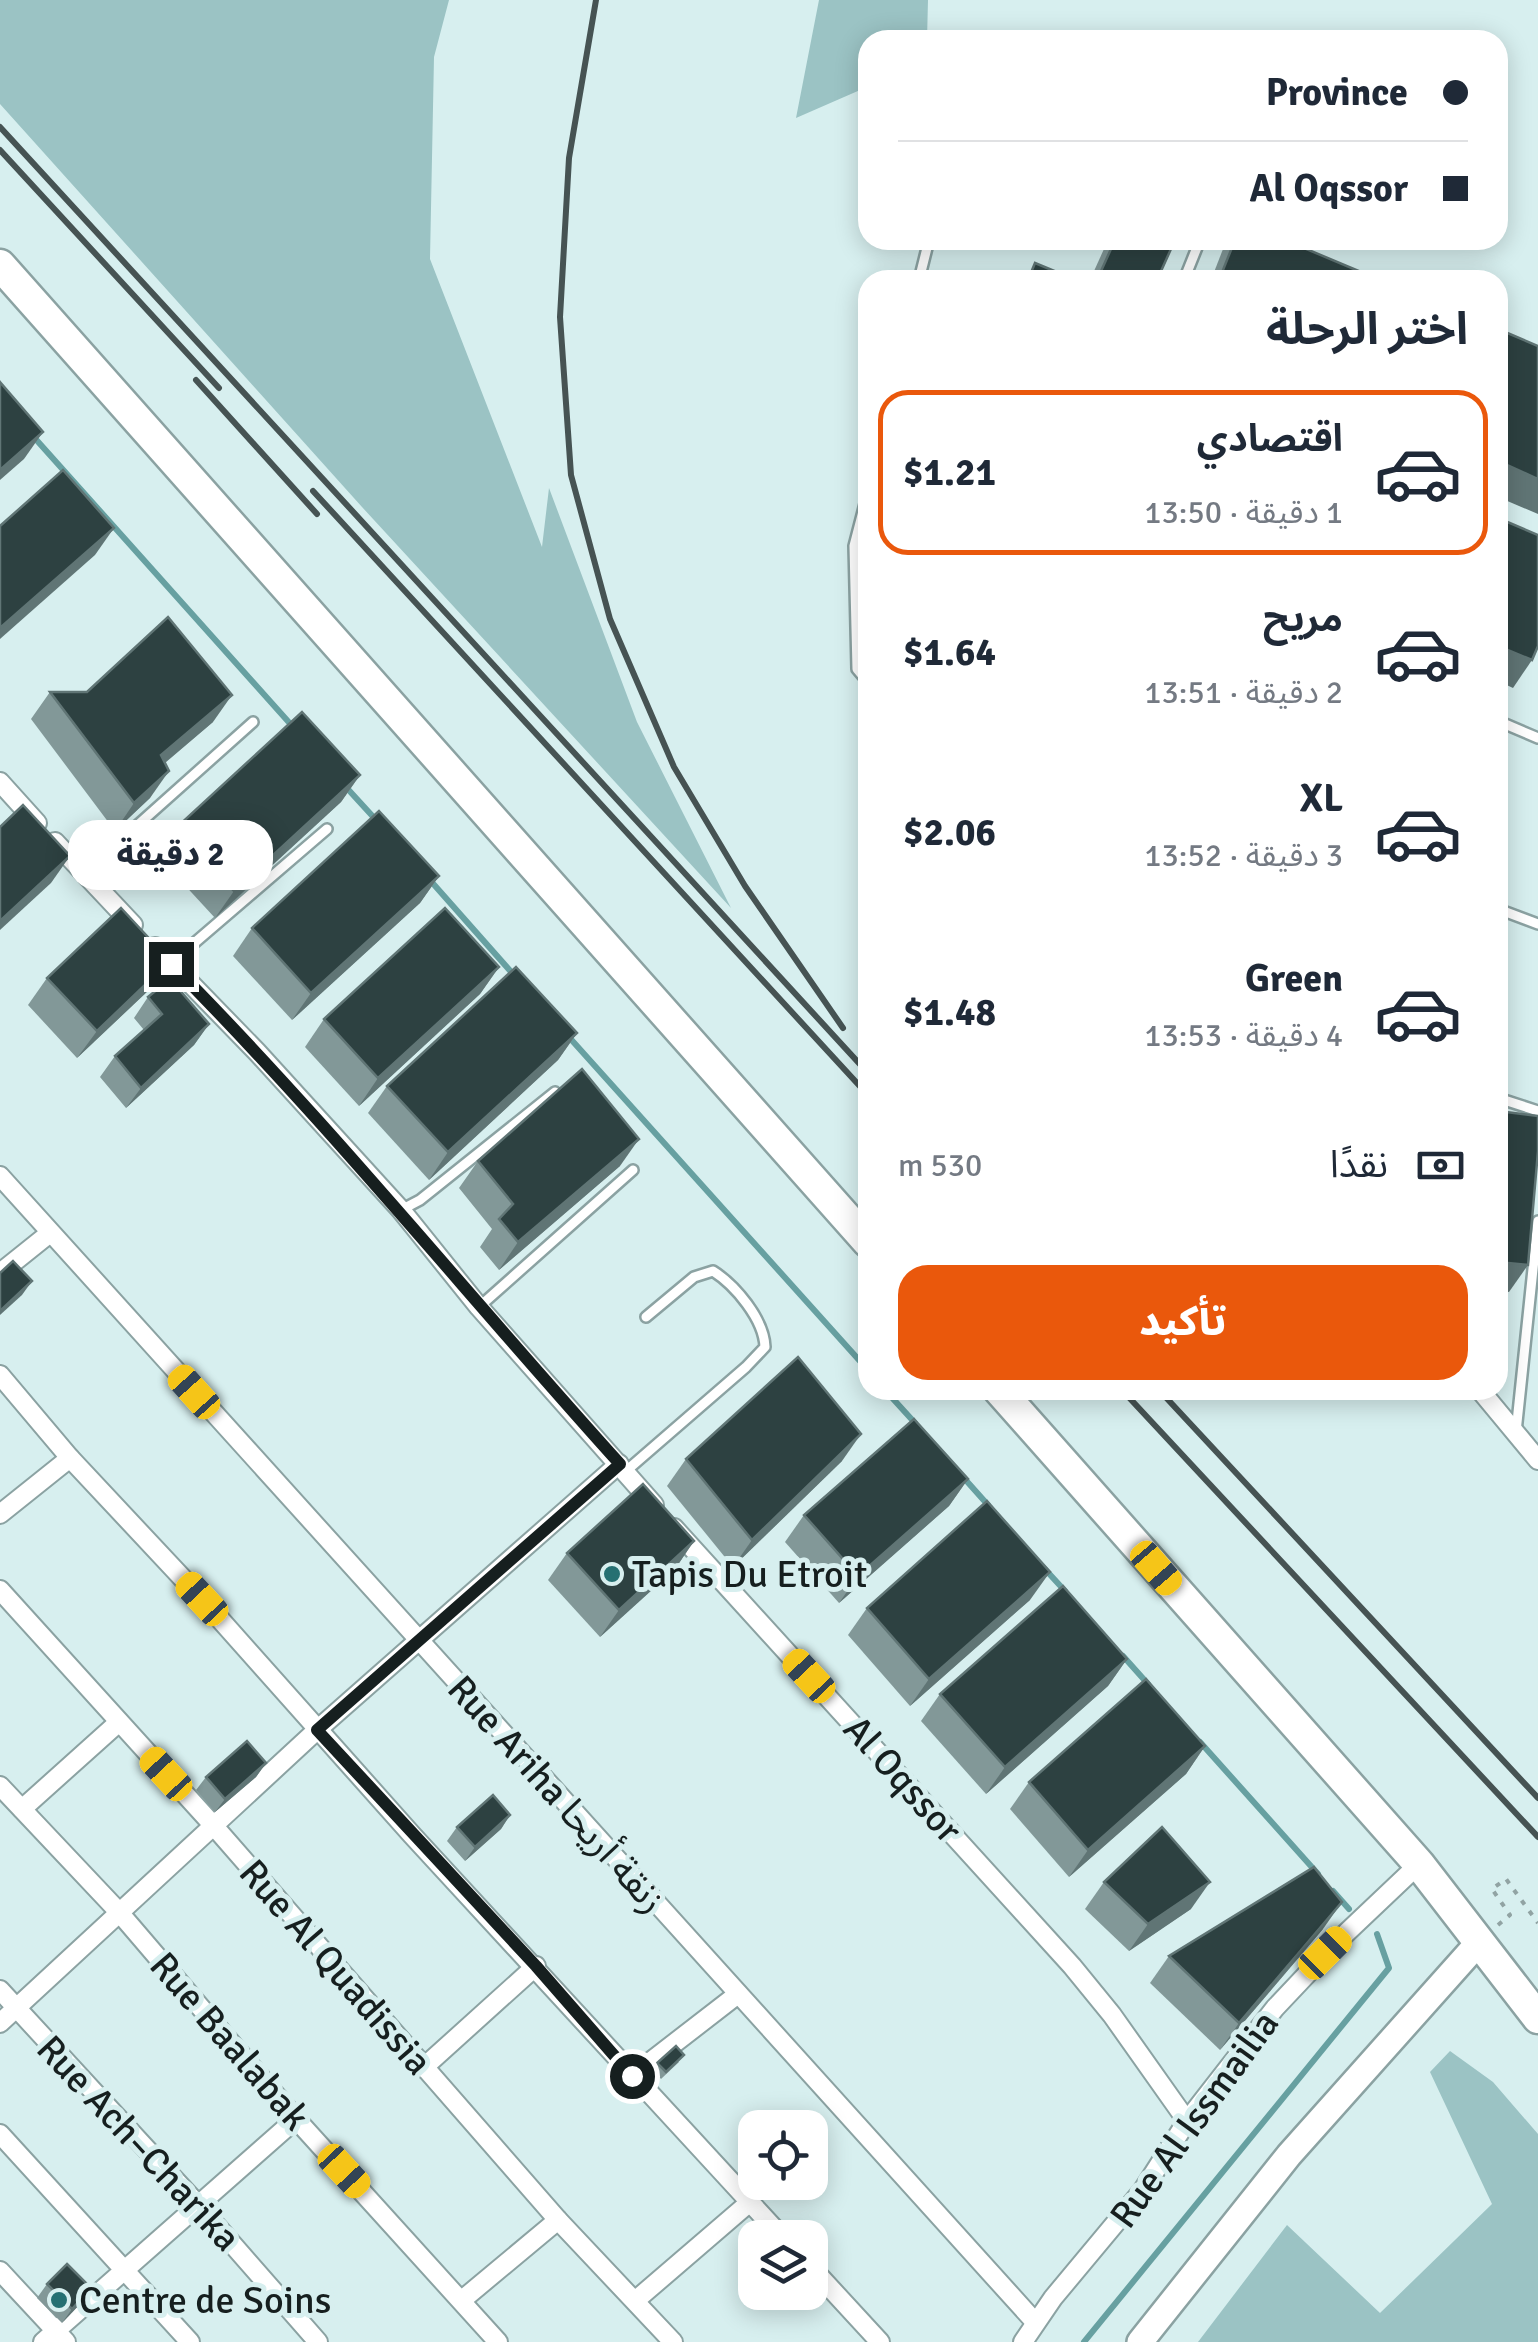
<!DOCTYPE html>
<html lang="ar">
<meta charset="utf-8">
<style>
:root{--surface:#fff;--page:#f2f2f3;--text:#1f2937;--muted:#747a83;--line:#e0e1e3;--accent:#ea580c}
body{margin:0;font-family:Signika,"Noto Sans Arabic",sans-serif;background:var(--page);color:var(--text);direction:rtl;height:100vh;display:flex;flex-direction:column;font-size:38px;white-space:nowrap}
*{box-sizing:border-box;margin:0}
p{font-size:32px;color:var(--muted)}
.icon{flex:none;width:55px;height:55px;fill:none;stroke:currentColor;stroke-width:2;stroke-linecap:round;stroke-linejoin:round}
.map{position:relative;flex:1;overflow:hidden;direction:ltr}
.sheet{position:absolute;left:858px;top:270px;width:650px;height:1130px;display:flex;flex-direction:column;background:var(--surface);border-radius:30px;box-shadow:0 5px 25px #0003;direction:rtl}
.sheet>*{flex:none}
.guide{position:absolute;left:858px;top:30px;width:650px;height:220px;border-radius:30px;box-shadow:0 5px 25px #0003;direction:rtl;display:grid;align-content:center;height:220px;padding:0 40px;background:var(--surface)}
.buttons{position:absolute;left:738px;top:2110px;display:grid;gap:20px}
.buttons a{display:grid;place-items:center;width:90px;height:90px;border-radius:20px;background:var(--surface);box-shadow:0 5px 25px #0003;font-size:50px}
.end{position:absolute;width:45px;height:45px;margin:-22px;border:12px solid #161f1f;background:#fff;box-shadow:0 0 0 5px #fff}
.from{border-radius:50%}
.bubble{position:absolute;height:70px;border-radius:30px;background:var(--surface);box-shadow:0 5px 25px #0003;font-size:32px;font-weight:800;line-height:70px;text-align:center;direction:rtl}
.car{position:absolute;width:30px;height:60px;margin:-30px -15px;border-radius:12px;box-shadow:0 0 8px 2px #0007;background:linear-gradient(#f5c518 24%,#345 0 40%,#f5c518 0 76%,#345 0 86%,#f5c518 0)}
.guide b{display:flex;align-items:center;gap:35px;height:95px;font-size:38px}
.guide b+b{border-top:2px solid var(--line)}
.guide i{width:25px;height:25px;background:var(--text)}
ul{padding:0;list-style:none}
li{display:flex;align-items:center;gap:30px;height:165px;margin:0 20px 15px;padding:0 20px;border:5px solid transparent;border-radius:30px}
li div{flex:1}
li b{display:block;font-size:38px}
li em{font-style:normal;font-weight:800}
li.on{border-color:var(--accent)}
li>.icon{width:90px;height:90px;stroke-width:1.5}
h2{padding:0 40px;font-size:45px;line-height:120px}
.pay{display:flex;align-items:center;gap:25px;height:110px;padding:0 40px;font-size:38px}
.pay p{margin-inline-start:auto}
.button{display:flex;gap:20px;margin-top:auto;padding:20px 40px}
.button a{flex:1;height:115px;border-radius:30px;background:var(--accent);color:#fff;font-size:40px;font-weight:800;line-height:115px;text-align:center}
.map>svg:first-child{display:block}
.green{fill:#9bc3c4}
.lines{fill:none;stroke-linecap:round;stroke-linejoin:round}
.stream{stroke:#67a0a1;stroke-width:6}
.lane-casing{stroke:#8ba2a2;stroke-width:14}
.street-casing{stroke:#8ba2a2;stroke-width:22}
.secondary-casing{stroke:#8ba2a2;stroke-width:30}
.primary-casing{stroke:#8ba2a2;stroke-width:35}
.path{stroke:#91a3a3;stroke-width:4;stroke-dasharray:5 8;stroke-linecap:butt}
.lane{stroke:#fff;stroke-width:9}
.street{stroke:#fff;stroke-width:18}
.secondary{stroke:#fff;stroke-width:25}
.primary{stroke:#fff;stroke-width:30}
.rail{stroke:#465353;stroke-width:6}
.wall{fill:#829898}
.shaded-wall{fill:#607575}
.building{fill:#2d4141;stroke:#607575;stroke-width:2.5}
.route{stroke:#161f1f;stroke-width:12}
.poi-dot{fill:#257072;stroke:#d7efef;stroke-width:4}
.labels{text-anchor:middle;stroke-width:10;stroke-linejoin:round;paint-order:stroke}
.poi-label{font-size:38px;fill:#161f1f;stroke:#d7efef;text-anchor:start}
.street-label{font-size:38px;fill:#161f1f;stroke:#d7efef}
</style>
<div class="map">
<svg width="1538" height="2342" viewBox="0 0 1538 2342">
<rect width="100%" height="100%" fill="#d7efef"/>
<g class="green">
<polygon points="0,0 449,0 434,57 430,259 542,547 549,488 637,722 731,908 362,507 0,104"/>
<polygon points="819,0 928,0 927,40 868,40 867,87 796,118"/>
<polygon points="1450,2051 1493,2082 1538,2134 1538,2342 1198,2342 1287,2225 1380,2313 1492,2204 1430,2072"/>
</g>
<g class="lines">
<g class="stream">
<polyline points="32,435 294,728"/>
<polyline points="345,786 377,821"/>
<polyline points="429,879 513,974"/>
<polyline points="568,1036 868,1370"/>
<polyline points="885,1390 915,1423"/>
<polyline points="963,1477 988,1505"/>
<polyline points="1043,1567 1065,1591"/>
<polyline points="1123,1656 1148,1684"/>
<polyline points="1200,1742 1318,1874"/>
<polyline points="1333,1891 1349,1909"/>
<polyline points="1084,2342 1389,1968 1377,1934"/>
</g>
<defs>
<g id="lane">
<polyline points="919,280 929,240"/>
<polyline points="1184,280 1200,240"/>
<polyline points="868,492 854,546 857,669 868,682"/>
<polyline points="1498,721 1538,738"/>
<polyline points="80,869 103,856 253,722"/>
<polyline points="1498,909 1538,924"/>
<polyline points="171,963 327,829"/>
<polyline points="1498,1098 1538,1111"/>
<polyline points="401,1210 420,1200 555,1092"/>
<polyline points="479,1307 633,1170"/>
<polyline points="1516,1432 1538,1221"/>
<path d="M 626,1471 L 746,1367 L 765,1347 C 764,1319 735,1285 713,1271 L 694,1277 L 646,1317"/>
</g>
<g id="street">
<polyline points="0,782 37,823"/>
<polyline points="55,842 133,925"/>
<polyline points="155,947 257,1052 401,1210 479,1307 654,1505"/>
<polyline points="0,1176 1035,2322"/>
<polyline points="0,1273 50,1233"/>
<polyline points="0,1375 70,1458 202,1599 412,1835 783,2238"/>
<polyline points="1480,1390 1538,1460"/>
<polyline points="0,1514 70,1458"/>
<polyline points="674,1528 1072,1966 1112,2015 1187,2121"/>
<polyline points="0,1590 213,1825 558,2220 673,2342"/>
<polyline points="0,1786 118,1911 296,2119 498,2342"/>
<polyline points="22,1809 119,1722"/>
<polyline points="0,1990 199,2206 318,2342"/>
<polyline points="0,2023 317,1730 619,1464"/>
<polyline points="423,2068 536,1966"/>
<polyline points="632,2076 738,1994"/>
<polyline points="0,2134 190,2342"/>
<polyline points="810,2266 880,2342"/>
<polyline points="0,2271 66,2342"/>
<polyline points="462,2300 558,2220"/>
<polyline points="636,2300 750,2202"/>
<polyline points="43,2342 296,2119"/>
<polyline points="1023,2342 1053,2298 1143,2190 1187,2121 1275,2008 1343,1936 1419,1864"/>
</g>
<polyline id="secondary" points="1140,2342 1289,2155 1480,1941"/>
<g id="primary">
<polyline points="0,265 868,1242"/>
<polyline points="999,1390 1419,1864 1538,2018"/>
</g>
</defs>
<use href="#lane" class="lane-casing"/>
<use href="#street" class="street-casing"/>
<use href="#secondary" class="secondary-casing"/>
<use href="#primary" class="primary-casing"/>
<polyline class="path" points="1498,1925 1510,1915 1492,1889 1506,1879 1538,1923"/>
<use href="#lane" class="lane"/>
<use href="#street" class="street"/>
<use href="#secondary" class="secondary"/>
<use href="#primary" class="primary"/>
<g class="rail">
<polyline points="596,0 569,158 560,317 571,475 610,619 674,767 745,886 843,1028"/>
<polyline points="0,127 868,1073"/>
<polyline points="0,150 219,388"/>
<polyline points="196,380 317,514"/>
<polyline points="313,491 868,1095"/>
<polyline points="1122,1390 1538,1837"/>
<polyline points="1159,1390 1538,1798"/>
</g>
</g>
<g class="wall">
<polygon points="1108,240 1175,240 1157,280 1090,280"/>
<polygon points="1230,240 1285,240 1380,280 1211,280 1223,249"/>
<polygon points="50,692 213,722 165,763 150,798 115,831 31,719"/>
<polygon points="360,775 341,802 215,918 157,855 176,828"/>
<polygon points="439,876 420,903 292,1020 233,956 252,928"/>
<polygon points="499,967 480,994 359,1106 305,1047 324,1019"/>
<polygon points="47,978 151,988 77,1058 28,1005"/>
<polygon points="148,997 209,1024 194,1045 126,1108 100,1077 115,1056 144,1030 134,1018"/>
<polygon points="577,1033 558,1060 429,1180 368,1113 387,1086"/>
<polygon points="478,1161 620,1166 499,1270 480,1247 492,1229 459,1188"/>
<polygon points="686,1459 842,1461 733,1567 667,1486"/>
<polygon points="968,1479 949,1506 839,1603 785,1542 804,1515"/>
<polygon points="694,1541 675,1569 600,1637 548,1580 567,1553"/>
<polygon points="1030,1600 910,1706 848,1635 867,1608"/>
<polygon points="1127,1659 1108,1686 986,1794 921,1721 940,1694"/>
<polygon points="1205,1746 1186,1774 1069,1877 1010,1809 1029,1782"/>
<polygon points="266,1763 256,1777 215,1812 196,1790 206,1777"/>
<polygon points="510,1815 501,1829 465,1861 447,1841 457,1827"/>
<polygon points="1104,1882 1191,1909 1129,1951 1085,1909"/>
<polygon points="1323,1929 1220,2050 1150,1983 1169,1956"/>
<polygon points="679,2062 661,2079 653,2070 657,2063"/>
<polygon points="47,2284 91,2288 82,2302 62,2323 37,2298"/>
</g>
<g class="shaded-wall">
<polygon points="43,432 24,459 0,480 0,470"/>
<polygon points="1498,461 1538,479 1538,514 1498,497"/>
<polygon points="114,528 95,555 0,639 0,628"/>
<polygon points="1498,646 1532,660 1513,688 1498,681"/>
<polygon points="232,695 213,722 141,783 161,755"/>
<polygon points="169,771 150,798 115,831 134,803"/>
<polygon points="360,775 341,802 215,918 234,891"/>
<polygon points="70,856 51,883 0,930 0,921"/>
<polygon points="439,876 420,903 292,1020 311,993"/>
<polygon points="170,961 151,988 77,1058 97,1031"/>
<polygon points="499,967 480,994 359,1106 378,1078"/>
<polygon points="209,1024 194,1045 126,1108 141,1088"/>
<polygon points="577,1033 558,1060 429,1180 448,1152"/>
<polygon points="639,1139 620,1166 499,1270 518,1242"/>
<polygon points="1498,1262 1528,1265 1509,1292 1498,1291"/>
<polygon points="32,1281 22,1295 0,1315 0,1311"/>
<polygon points="861,1434 842,1461 733,1567 752,1540"/>
<polygon points="968,1479 949,1506 839,1603 858,1576"/>
<polygon points="694,1541 675,1569 600,1637 619,1610"/>
<polygon points="1050,1572 1030,1600 910,1706 929,1679"/>
<polygon points="1127,1659 1108,1686 986,1794 1005,1767"/>
<polygon points="1205,1746 1186,1774 1069,1877 1088,1850"/>
<polygon points="266,1763 256,1777 215,1812 225,1799"/>
<polygon points="510,1815 501,1829 465,1861 475,1847"/>
<polygon points="1210,1882 1191,1909 1129,1951 1148,1924"/>
<polygon points="1342,1902 1323,1929 1220,2050 1239,2023"/>
<polygon points="91,2288 82,2302 62,2323 72,2309"/>
</g>
<g class="building">
<polygon points="1115,240 1175,240 1157,280 1097,280"/>
<polygon points="1235,240 1285,240 1380,280 1219,280"/>
<polygon points="1035,263 1076,280 1028,280"/>
<polygon points="1498,329 1538,346 1538,479 1498,461"/>
<polygon points="0,382 43,432 0,470"/>
<polygon points="63,470 114,528 0,628 0,526"/>
<polygon points="1498,518 1538,535 1538,646 1532,660 1498,646"/>
<polygon points="168,617 232,695 161,755 169,771 134,803 50,692 87,692"/>
<polygon points="302,712 360,775 234,891 176,828"/>
<polygon points="23,805 70,856 0,921 0,827"/>
<polygon points="379,811 439,876 311,993 252,928"/>
<polygon points="121,908 170,961 97,1031 47,978"/>
<polygon points="445,908 499,967 378,1078 324,1019"/>
<polygon points="516,967 577,1033 448,1152 387,1086"/>
<polygon points="170,979 209,1024 141,1088 115,1056 162,1014 148,997"/>
<polygon points="582,1069 639,1139 518,1242 499,1219 513,1204 478,1161"/>
<polygon points="1498,1111 1538,1116 1538,1151 1528,1265 1498,1262"/>
<polygon points="13,1261 32,1281 0,1311 0,1273"/>
<polygon points="798,1357 861,1434 752,1540 686,1459"/>
<polygon points="914,1419 968,1479 858,1576 804,1515"/>
<polygon points="643,1484 694,1541 619,1610 567,1553"/>
<polygon points="987,1501 1050,1572 929,1679 867,1608"/>
<polygon points="1063,1586 1127,1659 1005,1767 940,1694"/>
<polygon points="1146,1679 1205,1746 1088,1850 1029,1782"/>
<polygon points="247,1741 266,1763 225,1799 206,1777"/>
<polygon points="493,1795 510,1815 475,1847 457,1827"/>
<polygon points="1162,1827 1210,1882 1148,1924 1104,1882"/>
<polygon points="1314,1867 1342,1902 1239,2023 1169,1956"/>
<polygon points="676,2046 684,2055 666,2072 657,2063"/>
<polygon points="67,2264 91,2288 72,2309 47,2284"/>
</g>
<g class="lines">
<path class="route" d="M 171,964 C 329,1123 469,1297 620,1464 L 317,1730 L 536,1966 L 632,2076"/>
</g>
<g class="poi-dot">
<circle cx="612" cy="1574" r="10"/>
<circle cx="59" cy="2300" r="10"/>
</g>
<g class="labels">
<g class="poi-label">
<text x="632" y="1587">Tapis Du Etroit</text>
<text x="79" y="2313">Centre de Soins</text>
</g>
<g class="street-label">
<text transform="translate(903 1779) rotate(48)" y="13">Al Oqssor</text>
<text transform="translate(557 1794) rotate(48)" y="13">Rue Ariha زنقة أريحا</text>
<text transform="translate(336 1967) rotate(49)" y="13">Rue Al Quadissia</text>
<text transform="translate(230 2041) rotate(49)" y="13">Rue Baalabak</text>
<text transform="translate(1194 2119) rotate(-54)" y="13">Rue Al Issmailia</text>
<text transform="translate(139 2143) rotate(47)" y="13">Rue Ach–Charika</text>
</g>
</g>
</svg>
<div class="buttons">
<a><svg class="icon" aria-label="locate" viewBox="0 0 24 24"><circle cx="12" cy="12" r="6"/><path d="M12 2v4M12 18v4M2 12h4M18 12h4"/></svg></a>
<a><svg class="icon" aria-label="layers" viewBox="0 0 24 24"><path d="M12 4l9 5-9 5-9-5zM3 14l9 5 9-5"/></svg></a>
</div>
<i class="end from" style="left:632px;top:2076px"></i>
<i class="end" style="left:171px;top:964px"></i>
<div class="bubble" style="left:68px;top:820px;width:205px">2 دقيقة</div>
<i class="car" style="left:194px;top:1392px;rotate:318deg"></i>
<i class="car" style="left:1156px;top:1568px;rotate:139deg"></i>
<i class="car" style="left:202px;top:1599px;rotate:317deg"></i>
<i class="car" style="left:809px;top:1676px;rotate:317deg"></i>
<i class="car" style="left:166px;top:1774px;rotate:317deg"></i>
<i class="car" style="left:1325px;top:1953px;rotate:45deg"></i>
<i class="car" style="left:344px;top:2171px;rotate:137deg"></i>
<div class="guide">
<b><i class="from"></i>Province</b>
<b><i></i>Al Oqssor</b>
</div>
<section class="sheet">
<h2>اختر الرحلة</h2>
<ul>
<li class="on"><svg class="icon" aria-label="car" viewBox="0 0 24 24"><path d="M5 17H2v-5l4-1 3-4h7l3 4 3 1v5h-3M9 17h6M6 11h13"/><circle cx="7" cy="17" r="2"/><circle cx="17" cy="17" r="2"/></svg><div><b>اقتصادي</b><p>1 دقيقة · 13:50</p></div><em>$1.21</em></li>
<li><svg class="icon" aria-label="car" viewBox="0 0 24 24"><path d="M5 17H2v-5l4-1 3-4h7l3 4 3 1v5h-3M9 17h6M6 11h13"/><circle cx="7" cy="17" r="2"/><circle cx="17" cy="17" r="2"/></svg><div><b>مريح</b><p>2 دقيقة · 13:51</p></div><em>$1.64</em></li>
<li><svg class="icon" aria-label="car" viewBox="0 0 24 24"><path d="M5 17H2v-5l4-1 3-4h7l3 4 3 1v5h-3M9 17h6M6 11h13"/><circle cx="7" cy="17" r="2"/><circle cx="17" cy="17" r="2"/></svg><div><b>XL</b><p>3 دقيقة · 13:52</p></div><em>$2.06</em></li>
<li><svg class="icon" aria-label="car" viewBox="0 0 24 24"><path d="M5 17H2v-5l4-1 3-4h7l3 4 3 1v5h-3M9 17h6M6 11h13"/><circle cx="7" cy="17" r="2"/><circle cx="17" cy="17" r="2"/></svg><div><b>Green</b><p>4 دقيقة · 13:53</p></div><em>$1.48</em></li>
</ul>
<div class="pay"><svg class="icon" aria-label="cash" viewBox="0 0 24 24"><path d="M3 7h18v10H3z"/><circle cx="12" cy="12" r="2"/></svg>نقدًا<p>530 m</p></div>
<div class="button"><a>تأكيد</a></div>
</section>
</div>
